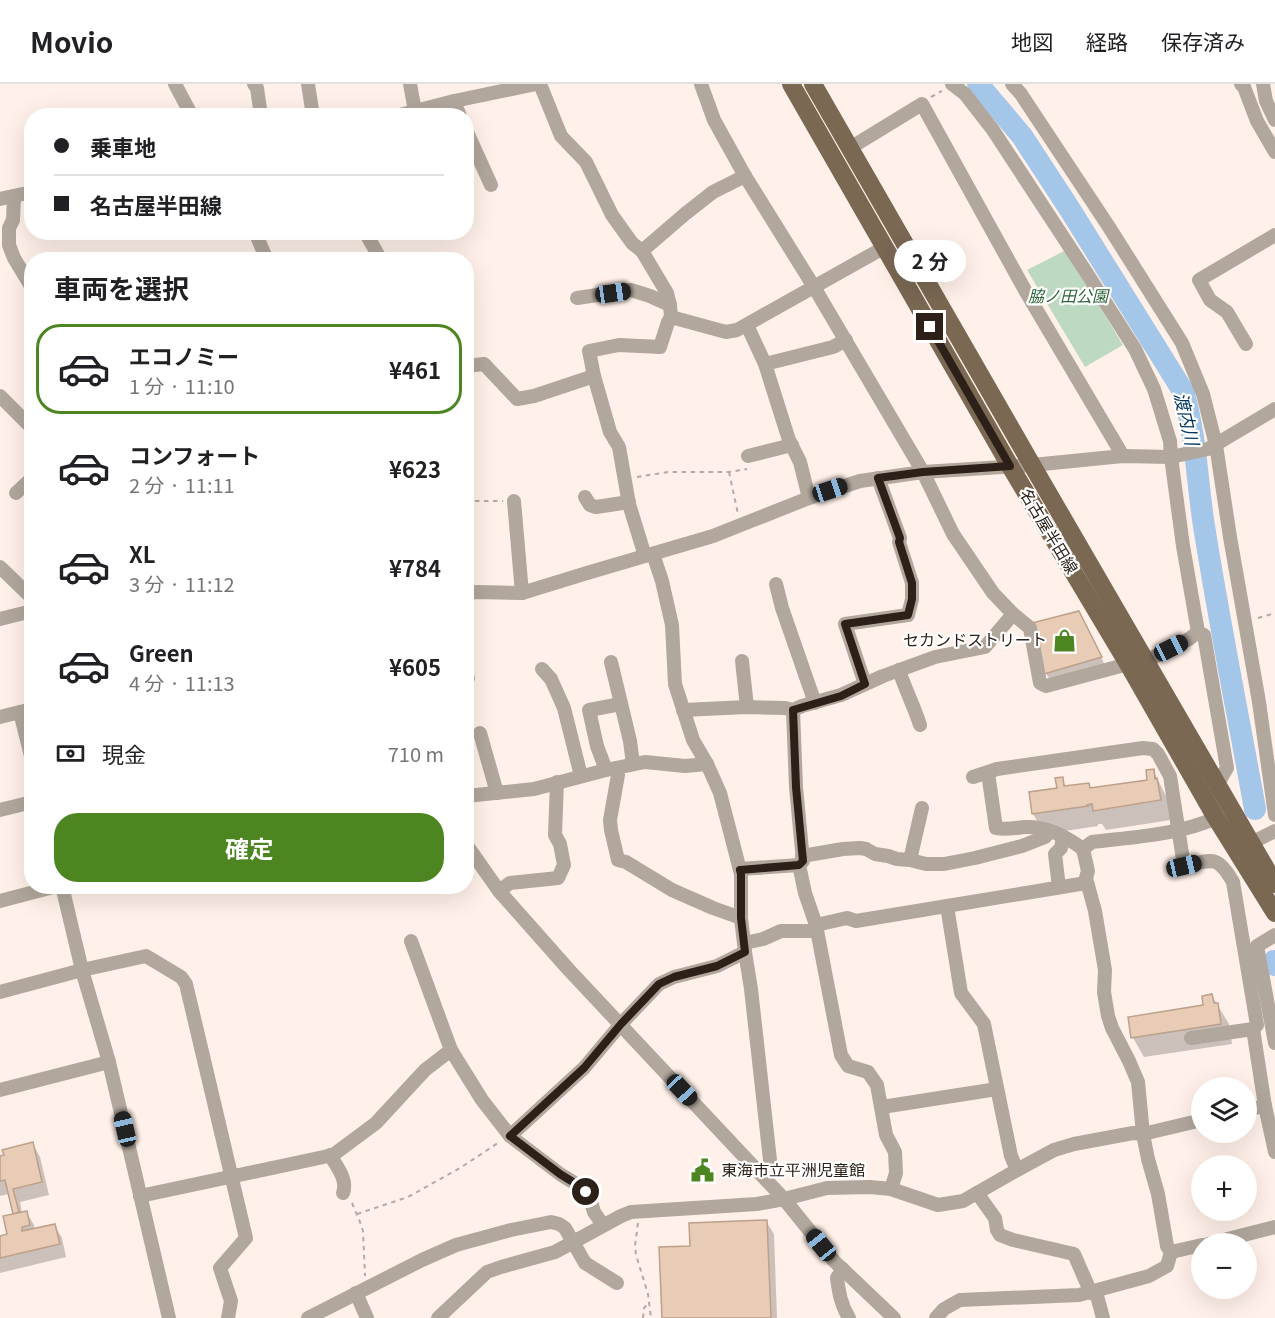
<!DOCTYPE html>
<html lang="ja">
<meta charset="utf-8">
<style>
:root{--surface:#fff;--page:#f6f6f6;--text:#202124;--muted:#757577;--line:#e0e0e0;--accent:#4d8520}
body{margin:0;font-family:Georgia,"Noto Sans JP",serif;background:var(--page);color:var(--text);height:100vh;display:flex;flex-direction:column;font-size:22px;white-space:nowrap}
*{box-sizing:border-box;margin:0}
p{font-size:20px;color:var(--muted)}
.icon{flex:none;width:33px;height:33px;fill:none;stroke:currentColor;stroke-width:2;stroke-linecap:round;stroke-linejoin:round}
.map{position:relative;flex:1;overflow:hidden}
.details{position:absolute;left:24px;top:168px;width:450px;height:642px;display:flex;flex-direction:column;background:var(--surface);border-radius:24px;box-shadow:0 6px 24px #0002}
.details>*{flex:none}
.top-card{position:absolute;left:24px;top:24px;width:450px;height:132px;border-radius:24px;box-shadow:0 6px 24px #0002;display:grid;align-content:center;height:132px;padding:0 30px;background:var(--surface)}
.controls{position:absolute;left:1191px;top:993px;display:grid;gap:12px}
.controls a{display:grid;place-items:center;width:66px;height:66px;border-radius:50%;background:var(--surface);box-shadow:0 6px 24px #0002;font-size:30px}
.end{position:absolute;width:27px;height:27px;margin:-14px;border:8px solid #2c2019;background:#fff;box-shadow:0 0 0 3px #fff}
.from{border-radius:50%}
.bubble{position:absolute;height:42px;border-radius:21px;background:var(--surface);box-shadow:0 6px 24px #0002;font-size:20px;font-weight:700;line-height:42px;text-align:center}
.car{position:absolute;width:18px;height:36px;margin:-18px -9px;border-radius:8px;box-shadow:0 0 4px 2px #0007;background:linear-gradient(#222 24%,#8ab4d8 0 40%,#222 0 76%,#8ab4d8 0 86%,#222 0)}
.top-card b{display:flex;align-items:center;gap:21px;height:57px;font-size:22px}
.top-card b+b{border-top:2px solid var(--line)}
.top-card i{width:15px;height:15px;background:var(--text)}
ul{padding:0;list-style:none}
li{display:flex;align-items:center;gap:18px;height:90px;margin:0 12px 9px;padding:0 18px;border:3px solid transparent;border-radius:24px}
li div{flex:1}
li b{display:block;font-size:22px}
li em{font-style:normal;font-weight:700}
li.active{border-color:var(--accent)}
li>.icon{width:54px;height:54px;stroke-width:1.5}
h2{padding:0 30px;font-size:27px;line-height:72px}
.pay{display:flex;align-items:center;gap:15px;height:66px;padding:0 30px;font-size:22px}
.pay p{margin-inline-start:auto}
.action{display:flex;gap:12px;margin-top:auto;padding:12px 30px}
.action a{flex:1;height:69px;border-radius:24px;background:var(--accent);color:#fff;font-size:24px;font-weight:700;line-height:69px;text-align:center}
header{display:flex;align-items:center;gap:36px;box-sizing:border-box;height:84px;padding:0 30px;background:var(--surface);border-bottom:2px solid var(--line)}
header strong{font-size:28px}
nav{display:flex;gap:33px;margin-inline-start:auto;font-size:21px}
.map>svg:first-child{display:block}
.green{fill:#bed9c1}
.shadow{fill:#0003}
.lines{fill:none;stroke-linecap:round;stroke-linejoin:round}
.river{stroke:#a4c6e9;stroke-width:22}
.building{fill:#e9ccb6;stroke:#bca08a;stroke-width:1.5}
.path{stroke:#b7a9a2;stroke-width:2;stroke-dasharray:4.5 4.5;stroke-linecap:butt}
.minor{stroke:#b1a79c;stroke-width:14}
.major{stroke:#7a6853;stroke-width:18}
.route{stroke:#2c2019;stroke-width:8}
.labels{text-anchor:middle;stroke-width:4.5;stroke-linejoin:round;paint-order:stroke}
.park-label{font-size:16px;font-style:italic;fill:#2c6438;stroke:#fff}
.street-label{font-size:16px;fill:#2c2019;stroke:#fff}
.poi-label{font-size:16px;fill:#2c2019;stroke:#fff;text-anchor:end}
.water-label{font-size:18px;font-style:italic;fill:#00335d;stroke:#fff}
</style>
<header>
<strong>Movio</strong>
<nav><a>地図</a><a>経路</a><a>保存済み</a></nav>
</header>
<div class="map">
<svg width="1275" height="1234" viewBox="0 0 1275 1234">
<rect width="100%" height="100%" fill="#fff1e9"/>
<polygon class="green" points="1066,166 1123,261 1085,283 1027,186"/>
<g class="shadow">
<polygon points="1085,542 1108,587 1053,602 1046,589"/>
<polygon points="1153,686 1168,716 1171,736 1106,746 1102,740 1098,740 1098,742 1045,750 1033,730 1030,709 1058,705 1062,695 1067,704 1088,700 1091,706 1149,697"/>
<polygon points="1212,912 1229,940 1232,960 1144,973 1133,954 1205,922"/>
<polygon points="33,1060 40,1073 49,1111 20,1118 22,1129 26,1128 34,1141 35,1146 54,1141 62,1154 66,1173 0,1189 0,1154 9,1152 14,1131 9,1110 0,1112 0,1074"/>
<polygon points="766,1137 774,1150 777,1234 664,1234 692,1163"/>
</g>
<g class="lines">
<g class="river">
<path d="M 978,0 L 1022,52 L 1069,124 L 1183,307 C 1196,351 1197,397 1204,442 C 1219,537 1238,631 1255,725"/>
<polyline points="1274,877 1275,881"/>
</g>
</g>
<g class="building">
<polygon points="1079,527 1102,573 1044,590 1032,539"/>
<polygon points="1154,685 1155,695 1157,694 1161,716 1093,727 1092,720 1087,721 1088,722 1032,730 1029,708 1057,704 1055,694 1063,693 1064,702 1089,699 1090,704 1147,696 1146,686"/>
<polygon points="1212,910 1214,919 1218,919 1221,940 1131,954 1128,933 1203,921 1202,912"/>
<polygon points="33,1058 42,1098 13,1105 19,1128 13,1130 5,1096 0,1097 0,1072 4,1071 2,1066"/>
<polygon points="27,1127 30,1141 22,1143 22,1147 55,1140 60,1160 0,1174 0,1152 7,1150 3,1132"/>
<polygon points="767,1136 771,1234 662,1234 659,1163 690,1162 689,1139"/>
</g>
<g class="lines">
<g class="path">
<polyline points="931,13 942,7"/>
<polyline points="729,388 738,430"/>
<polyline points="637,393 668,388 729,388 747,385"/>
<polyline points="466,417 503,417"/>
<polyline points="1258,534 1275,529"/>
<polyline points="352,1119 360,1138 363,1147 365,1192"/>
<polyline points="357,1130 408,1113 460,1084 498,1059"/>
<polyline points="638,1139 635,1162 636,1171 648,1210 651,1234"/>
<polyline points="643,1234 644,1224 649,1218"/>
</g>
<g class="minor">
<polyline points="175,0 192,32"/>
<polyline points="254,0 257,4 261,32"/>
<polyline points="308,0 313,32"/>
<polyline points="410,0 415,27"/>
<polyline points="540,0 561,52 586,78 612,131 632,159 642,167 685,130 713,108 745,92"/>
<polyline points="701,0 714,36 745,92 814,203 923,388 953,450 993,509 1013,530 1030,544 1040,599 1046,602 1128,580"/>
<polyline points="952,0 965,10 993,46 1088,191 1135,265 1154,305 1170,357 1171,373 1183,462 1198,548 1204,551 1227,684 1217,701"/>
<polyline points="1012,0 1021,10 1109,143 1182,259 1203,310 1216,361 1230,453 1259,618 1275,731"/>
<polyline points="1241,0 1244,3 1257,37 1275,68"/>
<polyline points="1263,0 1266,17 1275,36"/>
<polyline points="454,17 460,32"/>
<polyline points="396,32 454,17 536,0"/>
<polyline points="466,46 491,101"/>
<polyline points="850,64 922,20 1026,208 1123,372"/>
<polyline points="14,112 13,136 9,144 9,161 14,174 32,204"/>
<polyline points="0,115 32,108"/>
<polyline points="255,148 267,176"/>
<polyline points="365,148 381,176"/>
<polyline points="642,167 667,209 670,221"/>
<polyline points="577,214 631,206 650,212 670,221 671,233"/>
<polyline points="747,241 765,280 789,356 800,378 809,414"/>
<polyline points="1246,260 1227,228 1210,216 1199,196 1275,151"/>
<polyline points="765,280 833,263 846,256"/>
<polyline points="466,282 484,280 517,315 534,312 594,292"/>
<polyline points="0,312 32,344"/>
<polyline points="748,372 792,361"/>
<polyline points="16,409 32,394"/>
<polyline points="585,413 590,421 596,423 629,418"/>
<polyline points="514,417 522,509"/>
<polyline points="653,470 662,497 672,541 675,600 693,656 707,680 720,709 741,790 741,834 745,868 751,905 770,1076"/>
<polyline points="645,472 629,420 619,363 610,348 594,292 589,267 619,261 660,263 668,238 671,233 726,248 737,246 885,163"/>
<polyline points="0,483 32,514"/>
<polyline points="776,500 782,524 815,619"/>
<polyline points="466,510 476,508 522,509 587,489 713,452 809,414 860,397 923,388 1032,381 1123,372 1171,373 1208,365 1275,325"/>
<polyline points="0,535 32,527"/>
<polyline points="742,577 747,623"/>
<polyline points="1146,577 1189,555 1198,548"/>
<polyline points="611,578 630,657 633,680"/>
<polyline points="542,585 551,595 564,624 581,692"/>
<path d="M 899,586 C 905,605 914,622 920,641"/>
<polyline points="466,594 468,594"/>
<polyline points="865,600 845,540 908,531 912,515 912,499 899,458 900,454 878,394"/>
<polyline points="683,626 747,623 785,624 793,626 802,622 841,611 883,592 935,573 985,563 1013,530"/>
<polyline points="793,626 796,703 803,777 799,781 805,809 816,841 841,971 848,982 868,988 877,1001 886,1051 895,1068 896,1089 891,1105"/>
<polyline points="20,628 32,676"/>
<polyline points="0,633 32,625"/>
<polyline points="480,649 497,709"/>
<polyline points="617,684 618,691 610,736 611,746 618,776 626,778 672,806 713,824 741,834"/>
<polyline points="606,686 597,662 589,626 621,620"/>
<path d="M 988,689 L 996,744 C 1006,746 1015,744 1025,743 C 1046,742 1067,753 1083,765"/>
<path d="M 973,693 L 997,685 L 1143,664 L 1153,665 L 1158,670 L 1170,692 L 1184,782 C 1212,776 1217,770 1233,798 L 1257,941 L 1253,945"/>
<polyline points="466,712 534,705 606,686 645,678 685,682 707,680"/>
<polyline points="0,726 32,718"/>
<polyline points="1251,759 1275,747"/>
<polyline points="466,760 499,807 569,886 784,1115 834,1177 894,1234"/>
<polyline points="802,772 843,765 860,764 866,765 875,770 888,772 897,775 910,776 922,724"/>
<polyline points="910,776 926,780 944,780 975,774 1022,762 1045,753 1050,747"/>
<polyline points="740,785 799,781"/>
<polyline points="62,802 82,886 109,978 169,1234"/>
<polyline points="1059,803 1055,770 1061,764 1063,753"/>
<polyline points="499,807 510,799 558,794 564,781 560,760 555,751 557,698"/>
<polyline points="0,817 57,802"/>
<polyline points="947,822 961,909 984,940 1011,1072 1017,1086"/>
<polyline points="816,841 847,834 856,837 1086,799"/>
<polyline points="1275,851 1257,862 1275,959"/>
<polyline points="411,857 451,966 482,1016 510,1052 560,1090 581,1103 590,1114 594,1128 603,1141"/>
<polyline points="744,859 763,855 781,847 817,847"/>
<polyline points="0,908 82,886 146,872 181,893 186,900 246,1154 220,1184 231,1217 228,1234"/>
<polyline points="1191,954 1253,945 1265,1022 1275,1068"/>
<polyline points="0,1006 109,978"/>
<polyline points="882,1023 997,1005"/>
<polyline points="1246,1026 1265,1022"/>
<polyline points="510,1052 584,984 621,940 659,900 674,893 717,882 745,868"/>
<path d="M 330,1071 C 337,1083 348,1096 343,1109"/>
<polyline points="977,1109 995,1134 997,1146 1000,1151 1013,1156 1074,1170 1091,1209"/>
<polyline points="140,1112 333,1071 376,1039 425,986 451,966"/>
<polyline points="1208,1160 1275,1143"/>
<polyline points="1171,1168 1202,1161"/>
<path d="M 843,1185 L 837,1194 C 839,1209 841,1221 849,1234"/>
<polyline points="1096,1208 1103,1234"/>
<polyline points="356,1209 367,1234"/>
<polyline points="308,1234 422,1176 456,1161 511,1146 551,1138 559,1140 565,1144 585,1179 617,1199"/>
<polyline points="438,1234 487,1188 501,1183 555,1168 621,1132 631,1128 757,1120 784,1115 827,1104 870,1103 891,1105 938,1121 963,1117 1017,1086 1054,1066 1074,1060 1133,1049 1143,1050 1202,1036"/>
<path d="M 936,1234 L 944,1225 L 960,1216 L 1079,1211 L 1149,1192 L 1167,1182 L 1171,1168 L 1167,1162 L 1158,1110 L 1148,1075 L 1143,1050 L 1138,998 L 1129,977 L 1112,944 L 1108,932 L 1104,908 L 1105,886 L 1095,827 L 1086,794 L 1088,787 L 1083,765 L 1092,758 C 1133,753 1178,751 1216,734"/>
</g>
<g class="major">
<polyline points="791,0 1010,382 1128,580 1216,734 1275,829"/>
<polyline points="813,0 1032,381 1275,800"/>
</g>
</g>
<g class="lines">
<polyline class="route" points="586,1108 581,1103 560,1090 510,1052 584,984 621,940 659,900 674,893 717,882 745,868 741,834 741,790 740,786 799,781 803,777 796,703 793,626 841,612 865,600 845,540 908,531 912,515 912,499 899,458 900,454 878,394 923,388 1010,382 930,243"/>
</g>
<defs>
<symbol id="shop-bare" viewBox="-9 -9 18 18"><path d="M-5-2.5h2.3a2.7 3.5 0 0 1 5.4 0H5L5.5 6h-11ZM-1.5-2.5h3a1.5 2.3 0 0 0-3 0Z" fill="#4d8520" stroke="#fff" stroke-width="2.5" paint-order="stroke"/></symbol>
<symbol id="civic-bare" viewBox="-9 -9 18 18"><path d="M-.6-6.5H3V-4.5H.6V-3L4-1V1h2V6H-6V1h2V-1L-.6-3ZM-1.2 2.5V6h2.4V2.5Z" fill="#4d8520" stroke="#fff" stroke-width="2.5" paint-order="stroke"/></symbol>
</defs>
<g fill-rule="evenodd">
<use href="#shop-bare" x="1048" y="540" width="33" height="33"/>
<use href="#civic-bare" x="686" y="1070" width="33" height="33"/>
</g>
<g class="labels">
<g class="park-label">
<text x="1068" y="218">脇ノ田公園</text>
</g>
<g class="street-label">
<text transform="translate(1049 447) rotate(59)" y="6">名古屋半田線</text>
</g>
<g class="poi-label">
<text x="1047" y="562">セカンドストリート</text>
<text x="721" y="1092" text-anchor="start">東海市立平洲児童館</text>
</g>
<g class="water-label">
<text transform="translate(1186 335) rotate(77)" y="6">渡内川</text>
</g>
</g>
</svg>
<div class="controls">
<a><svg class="icon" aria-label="layers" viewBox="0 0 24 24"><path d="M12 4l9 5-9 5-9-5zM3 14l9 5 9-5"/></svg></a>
<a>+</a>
<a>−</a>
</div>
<i class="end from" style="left:586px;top:1108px"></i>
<i class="end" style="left:930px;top:243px"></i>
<div class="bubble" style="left:894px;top:156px;width:72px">2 分</div>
<i class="car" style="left:613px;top:209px;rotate:82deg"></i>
<i class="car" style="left:830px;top:406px;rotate:72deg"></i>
<i class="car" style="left:1171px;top:564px;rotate:63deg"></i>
<i class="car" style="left:1184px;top:782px;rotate:77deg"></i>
<i class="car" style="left:682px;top:1006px;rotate:137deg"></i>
<i class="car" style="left:125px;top:1045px;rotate:347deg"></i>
<i class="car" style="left:821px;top:1161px;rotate:321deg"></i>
<div class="top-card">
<b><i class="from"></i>乗車地</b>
<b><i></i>名古屋半田線</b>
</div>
<section class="details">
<h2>車両を選択</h2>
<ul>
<li class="active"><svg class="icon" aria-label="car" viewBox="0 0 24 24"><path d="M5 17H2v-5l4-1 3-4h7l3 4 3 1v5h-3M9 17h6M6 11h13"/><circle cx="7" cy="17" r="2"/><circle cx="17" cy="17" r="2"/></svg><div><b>エコノミー</b><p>1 分 · 11:10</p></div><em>¥461</em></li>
<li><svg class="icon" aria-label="car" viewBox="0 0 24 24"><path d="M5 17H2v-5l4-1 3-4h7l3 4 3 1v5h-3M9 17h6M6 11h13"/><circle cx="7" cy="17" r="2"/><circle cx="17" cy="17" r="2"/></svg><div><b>コンフォート</b><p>2 分 · 11:11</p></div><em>¥623</em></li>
<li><svg class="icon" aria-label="car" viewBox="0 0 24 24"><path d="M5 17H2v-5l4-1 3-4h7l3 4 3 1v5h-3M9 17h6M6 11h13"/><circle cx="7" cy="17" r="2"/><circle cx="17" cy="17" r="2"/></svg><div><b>XL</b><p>3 分 · 11:12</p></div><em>¥784</em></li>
<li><svg class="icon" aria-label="car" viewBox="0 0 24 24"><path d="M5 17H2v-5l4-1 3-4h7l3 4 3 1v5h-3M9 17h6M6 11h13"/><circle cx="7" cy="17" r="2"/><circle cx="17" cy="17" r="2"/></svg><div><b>Green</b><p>4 分 · 11:13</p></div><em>¥605</em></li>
</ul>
<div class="pay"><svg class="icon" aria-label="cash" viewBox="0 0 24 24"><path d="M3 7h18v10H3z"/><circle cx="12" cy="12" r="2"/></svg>現金<p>710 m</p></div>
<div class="action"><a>確定</a></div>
</section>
</div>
